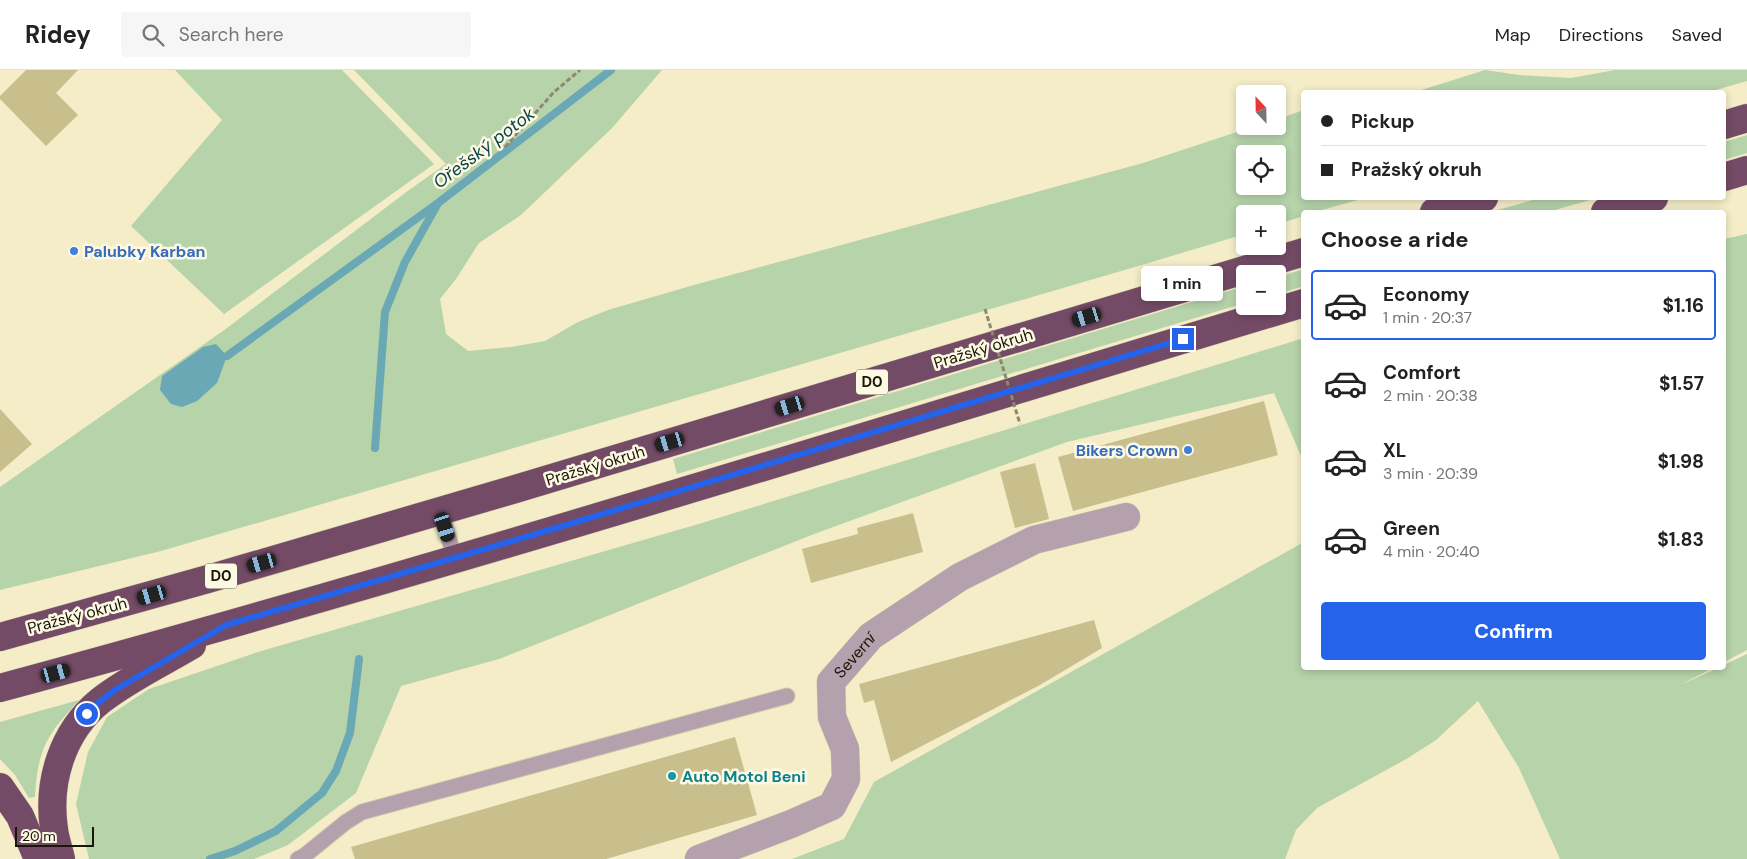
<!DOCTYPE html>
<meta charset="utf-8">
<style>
:root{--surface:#fff;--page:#f6f6f6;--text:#222;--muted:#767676;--line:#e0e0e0;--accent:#2563eb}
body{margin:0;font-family:"DM Sans",sans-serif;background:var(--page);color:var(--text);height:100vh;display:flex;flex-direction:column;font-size:19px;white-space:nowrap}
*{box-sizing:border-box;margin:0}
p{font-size:16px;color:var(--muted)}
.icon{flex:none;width:28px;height:28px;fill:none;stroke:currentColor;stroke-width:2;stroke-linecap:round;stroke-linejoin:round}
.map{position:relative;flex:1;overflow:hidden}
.drawer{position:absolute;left:1301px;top:140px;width:425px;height:460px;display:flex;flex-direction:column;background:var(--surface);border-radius:5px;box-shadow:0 2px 8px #0003}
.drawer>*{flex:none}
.top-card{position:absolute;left:1301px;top:20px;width:425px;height:110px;border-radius:5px;box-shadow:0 2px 8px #0003;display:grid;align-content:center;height:110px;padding:0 20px;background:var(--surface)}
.needle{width:32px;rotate:338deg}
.fabs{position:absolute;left:1236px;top:15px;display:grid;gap:10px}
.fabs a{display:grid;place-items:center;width:50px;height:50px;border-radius:5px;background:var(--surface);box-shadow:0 2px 8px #0003;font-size:25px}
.scale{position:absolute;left:15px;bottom:12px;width:79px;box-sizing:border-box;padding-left:5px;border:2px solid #191709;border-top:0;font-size:14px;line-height:18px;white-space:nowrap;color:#191709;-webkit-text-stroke:4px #fef9e3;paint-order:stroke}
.end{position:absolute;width:22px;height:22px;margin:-11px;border:6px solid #2563eb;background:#fff;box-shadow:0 0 0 2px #fff}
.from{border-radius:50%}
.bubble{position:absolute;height:35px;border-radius:5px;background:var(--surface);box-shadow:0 2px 8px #0003;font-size:16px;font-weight:700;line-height:35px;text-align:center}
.car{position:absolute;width:15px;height:30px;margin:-15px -8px;border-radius:6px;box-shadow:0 0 4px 1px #0007;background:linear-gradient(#222 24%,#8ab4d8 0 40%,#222 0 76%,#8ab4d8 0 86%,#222 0)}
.top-card b{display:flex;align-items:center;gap:18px;height:48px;font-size:19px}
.top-card b+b{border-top:1px solid var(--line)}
.top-card i{width:12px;height:12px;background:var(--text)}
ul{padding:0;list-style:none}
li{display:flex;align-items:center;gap:15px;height:70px;margin:0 10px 8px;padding:0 10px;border:2px solid transparent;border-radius:5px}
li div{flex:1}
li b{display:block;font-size:19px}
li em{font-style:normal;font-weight:700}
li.active{border-color:var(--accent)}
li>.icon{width:45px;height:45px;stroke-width:1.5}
h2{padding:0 20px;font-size:22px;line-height:60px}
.cta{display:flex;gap:10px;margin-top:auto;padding:10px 20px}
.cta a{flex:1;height:58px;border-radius:5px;background:var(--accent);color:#fff;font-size:20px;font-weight:700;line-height:58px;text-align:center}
header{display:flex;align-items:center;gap:30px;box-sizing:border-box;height:70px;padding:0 25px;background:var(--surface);border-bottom:1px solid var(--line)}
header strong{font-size:24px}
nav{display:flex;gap:28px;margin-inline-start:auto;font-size:18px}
.search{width:350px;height:45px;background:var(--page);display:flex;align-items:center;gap:12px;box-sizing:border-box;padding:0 18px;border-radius:5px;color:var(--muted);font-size:19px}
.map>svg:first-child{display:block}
.green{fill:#b6d3aa;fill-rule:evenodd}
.water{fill:#69a8b4}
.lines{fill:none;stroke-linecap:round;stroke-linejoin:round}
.stream{stroke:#69a8b4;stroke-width:8}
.building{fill:#c9bf8d}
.lane-casing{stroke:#d1cba9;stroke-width:17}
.street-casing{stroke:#d1cba9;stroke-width:29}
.highway-casing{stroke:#d1cba9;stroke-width:29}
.path{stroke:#8d886e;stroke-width:3;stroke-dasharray:5 2.5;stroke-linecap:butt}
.lane{stroke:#b5a0ad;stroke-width:15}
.street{stroke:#b5a0ad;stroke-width:28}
.highway{stroke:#744b66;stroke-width:28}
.path-bridge{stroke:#8d886e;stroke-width:3;stroke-dasharray:5 2.5;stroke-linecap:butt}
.route{stroke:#2563eb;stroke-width:6}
.shop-dot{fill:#3f7fe0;stroke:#fef9e3;stroke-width:2}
.culture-dot{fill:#0f9aa8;stroke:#fef9e3;stroke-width:2}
.labels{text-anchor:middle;stroke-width:5;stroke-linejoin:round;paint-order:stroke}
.shield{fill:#fef9e3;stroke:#5e5b4a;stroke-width:1}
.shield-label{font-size:15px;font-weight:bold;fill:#191709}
.shop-label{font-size:16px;font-weight:bold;fill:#366cbe;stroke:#fef9e3;text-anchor:start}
.street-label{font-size:16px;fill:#191709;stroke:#fef9e3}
.culture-label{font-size:16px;font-weight:bold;fill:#0d838f;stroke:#fef9e3;text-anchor:start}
.water-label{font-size:18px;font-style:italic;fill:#07444d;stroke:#fef9e3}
</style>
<header>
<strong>Ridey</strong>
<div class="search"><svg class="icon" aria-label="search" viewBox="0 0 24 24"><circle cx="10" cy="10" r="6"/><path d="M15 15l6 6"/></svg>Search here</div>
<nav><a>Map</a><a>Directions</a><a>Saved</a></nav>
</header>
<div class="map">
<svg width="1747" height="789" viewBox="0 0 1747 789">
<rect width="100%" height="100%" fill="#f4edc8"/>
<g class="green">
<polygon points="175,0 342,0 434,94 224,244 131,156 222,50"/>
<path d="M 354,0 L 662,0 L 612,58 L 521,145 L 479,173 L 456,209 L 440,229 L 446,264 L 468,281 L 511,277 L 545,271 L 578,252 L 608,240 L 694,215 L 1143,93 L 1255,56 L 1278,56 L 1278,49 L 1304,40 L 1304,128 L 1365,128 L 1315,142 L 1304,142 L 1304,146 L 1278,154 L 1278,144 L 1245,144 L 1245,164 L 1145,194 L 161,481 L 0,520 L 0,417 L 227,258 L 409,120 L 446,94 ZM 1245,84 L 1278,84 L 1278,116 L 1245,116 Z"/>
<polygon points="1485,0 1519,5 1571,8 1615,0 1747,0 1747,11 1709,22 1415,22"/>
<polygon points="1747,65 1747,83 1724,90 1724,72"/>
<polygon points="1540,128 1597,128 1548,142 1490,142"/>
<polygon points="1747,164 1747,580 1724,592 1724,169"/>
<polygon points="1304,199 1304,216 1278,224 1278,207"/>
<polygon points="1245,216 1245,233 677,404 673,389"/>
<polygon points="1304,268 1304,393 1274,323 1067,372 814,464 499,589 401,616 356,723 288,775 254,789 89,789 76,734 88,682 107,647 149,619 258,582 702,453"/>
<polygon points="1304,472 1304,598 1713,598 1680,615 1718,598 1724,598 1724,595 1747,584 1747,789 1560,789 1519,698 1478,631 1436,670 1408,688 1317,738 1296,760 1285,789 792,789 844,769 874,712"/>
<path d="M 79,630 C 70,641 59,651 52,663 C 39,682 36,705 35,727 L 29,728 L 15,705 L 0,689 L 0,652 Z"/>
</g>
<polygon class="water" points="216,274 227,286 217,313 197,331 182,337 171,334 160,320 162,306 203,277"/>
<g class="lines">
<g class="stream">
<polyline points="227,286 438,133 611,0"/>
<polyline points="375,378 385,242 405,192 437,135"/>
<polyline points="210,789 235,781 276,761 322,723 336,701 350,663 359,589"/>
</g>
</g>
<g class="building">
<polygon points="26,0 78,0 56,23 78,45 46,76 0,29 0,26"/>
<polygon points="1264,331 1278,385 1073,441 1058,387"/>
<polygon points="0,339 32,374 0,402"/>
<polygon points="1035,393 1049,449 1015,458 1000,402"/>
<polygon points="913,443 923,482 811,513 802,479 858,464 857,458"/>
<polygon points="1094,550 1102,578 1040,615 891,692 874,630 864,633 859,614"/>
<polygon points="735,667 757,745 606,789 355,789 351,777"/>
</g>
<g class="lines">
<defs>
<g id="lane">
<polyline points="440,441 455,488"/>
<polyline points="298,789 304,786 346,752 362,742 787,626"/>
</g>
<g id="street">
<path id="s1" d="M 699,789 L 791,754 L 832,736 L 846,709 L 845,679 L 832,647 L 831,612 L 871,566 L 960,507 L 1034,470 L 1126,447"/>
</g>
<g id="highway">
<polyline points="1724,55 1747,48"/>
<polyline points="1724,107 1747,100"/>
<polyline points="1434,142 1484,128"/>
<polyline points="1605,142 1654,128"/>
<polyline points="0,567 208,509 512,420 1304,182"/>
<path d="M 0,618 C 437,500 870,364 1304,233"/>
<polyline points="0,717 20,746 38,789"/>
<path d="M 61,789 C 59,779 55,769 54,759 C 47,712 62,662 100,631 C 128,609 162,593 192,575"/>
</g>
</defs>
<use href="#lane" class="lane-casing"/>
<use href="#street" class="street-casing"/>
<use href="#highway" class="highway-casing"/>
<polyline class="path" points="505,77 554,22 580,0"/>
<use href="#lane" class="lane"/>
<use href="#street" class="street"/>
<use href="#highway" class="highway"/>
<polyline class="path-bridge" points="985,239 1020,354"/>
</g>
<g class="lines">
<polyline class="route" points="87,644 99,632 115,620 226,555 556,458 1183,269"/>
</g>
<g class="shop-dot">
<circle cx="74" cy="181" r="5"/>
<circle cx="1188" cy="380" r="5"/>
</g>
<circle class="culture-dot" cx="672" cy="706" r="5"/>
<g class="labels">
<g class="shield">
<rect x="856" y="299.5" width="32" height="25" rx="4"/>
<rect x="205" y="493.5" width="32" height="25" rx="4"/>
</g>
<g class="shield-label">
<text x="872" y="317">D0</text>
<text x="221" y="511">D0</text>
</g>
<g class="shop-label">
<text x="84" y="187">Palubky Karban</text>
<text x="1178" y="386" text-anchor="end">Bikers Crown</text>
</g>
<g class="street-label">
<text transform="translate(983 278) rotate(-17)" y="6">Pražský okruh</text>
<text transform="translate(595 395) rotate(-17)" y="6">Pražský okruh</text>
<text transform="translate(77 545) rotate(-15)" y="6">Pražský okruh</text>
<text dy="6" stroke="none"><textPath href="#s1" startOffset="309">Severní</textPath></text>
</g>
<g class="culture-label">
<text x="682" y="712">Auto Motol Beni</text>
</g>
<g class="water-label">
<text transform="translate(484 78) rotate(-37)" y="6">Ořešský potok</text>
</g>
</g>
</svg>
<div class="fabs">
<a><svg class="needle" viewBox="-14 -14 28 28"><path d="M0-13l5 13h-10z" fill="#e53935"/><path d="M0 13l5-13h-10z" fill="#767676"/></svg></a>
<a><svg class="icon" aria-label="locate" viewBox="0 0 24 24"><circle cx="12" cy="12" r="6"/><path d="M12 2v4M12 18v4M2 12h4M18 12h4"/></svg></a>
<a>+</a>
<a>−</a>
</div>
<div class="scale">20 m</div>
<i class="end from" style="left:87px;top:644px"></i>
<i class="end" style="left:1183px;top:269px"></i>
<div class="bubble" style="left:1141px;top:196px;width:82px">1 min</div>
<i class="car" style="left:1087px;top:247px;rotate:253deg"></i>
<i class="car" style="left:790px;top:336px;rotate:253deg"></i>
<i class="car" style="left:670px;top:372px;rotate:253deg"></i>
<i class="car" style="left:445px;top:457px;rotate:162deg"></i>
<i class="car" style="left:262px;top:493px;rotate:254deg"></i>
<i class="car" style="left:152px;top:525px;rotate:254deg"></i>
<i class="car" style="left:56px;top:603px;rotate:75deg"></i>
<div class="top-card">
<b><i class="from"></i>Pickup</b>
<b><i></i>Pražský okruh</b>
</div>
<section class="drawer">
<h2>Choose a ride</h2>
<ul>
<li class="active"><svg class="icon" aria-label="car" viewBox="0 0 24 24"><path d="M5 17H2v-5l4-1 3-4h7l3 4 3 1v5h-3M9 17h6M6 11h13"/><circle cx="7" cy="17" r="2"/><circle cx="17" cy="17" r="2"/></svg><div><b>Economy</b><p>1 min · 20:37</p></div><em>$1.16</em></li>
<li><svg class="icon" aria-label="car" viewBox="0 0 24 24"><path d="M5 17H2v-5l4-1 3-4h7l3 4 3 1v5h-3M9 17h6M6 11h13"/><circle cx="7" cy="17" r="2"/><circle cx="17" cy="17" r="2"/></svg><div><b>Comfort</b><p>2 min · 20:38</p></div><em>$1.57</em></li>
<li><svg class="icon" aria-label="car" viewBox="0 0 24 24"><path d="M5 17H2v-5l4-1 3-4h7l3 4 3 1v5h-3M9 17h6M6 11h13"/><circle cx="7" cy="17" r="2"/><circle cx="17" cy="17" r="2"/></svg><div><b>XL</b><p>3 min · 20:39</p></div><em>$1.98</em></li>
<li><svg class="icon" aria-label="car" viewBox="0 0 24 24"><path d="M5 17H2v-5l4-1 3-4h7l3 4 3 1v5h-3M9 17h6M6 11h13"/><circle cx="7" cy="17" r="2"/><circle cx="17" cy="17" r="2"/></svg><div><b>Green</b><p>4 min · 20:40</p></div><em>$1.83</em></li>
</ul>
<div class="cta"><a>Confirm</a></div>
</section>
</div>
